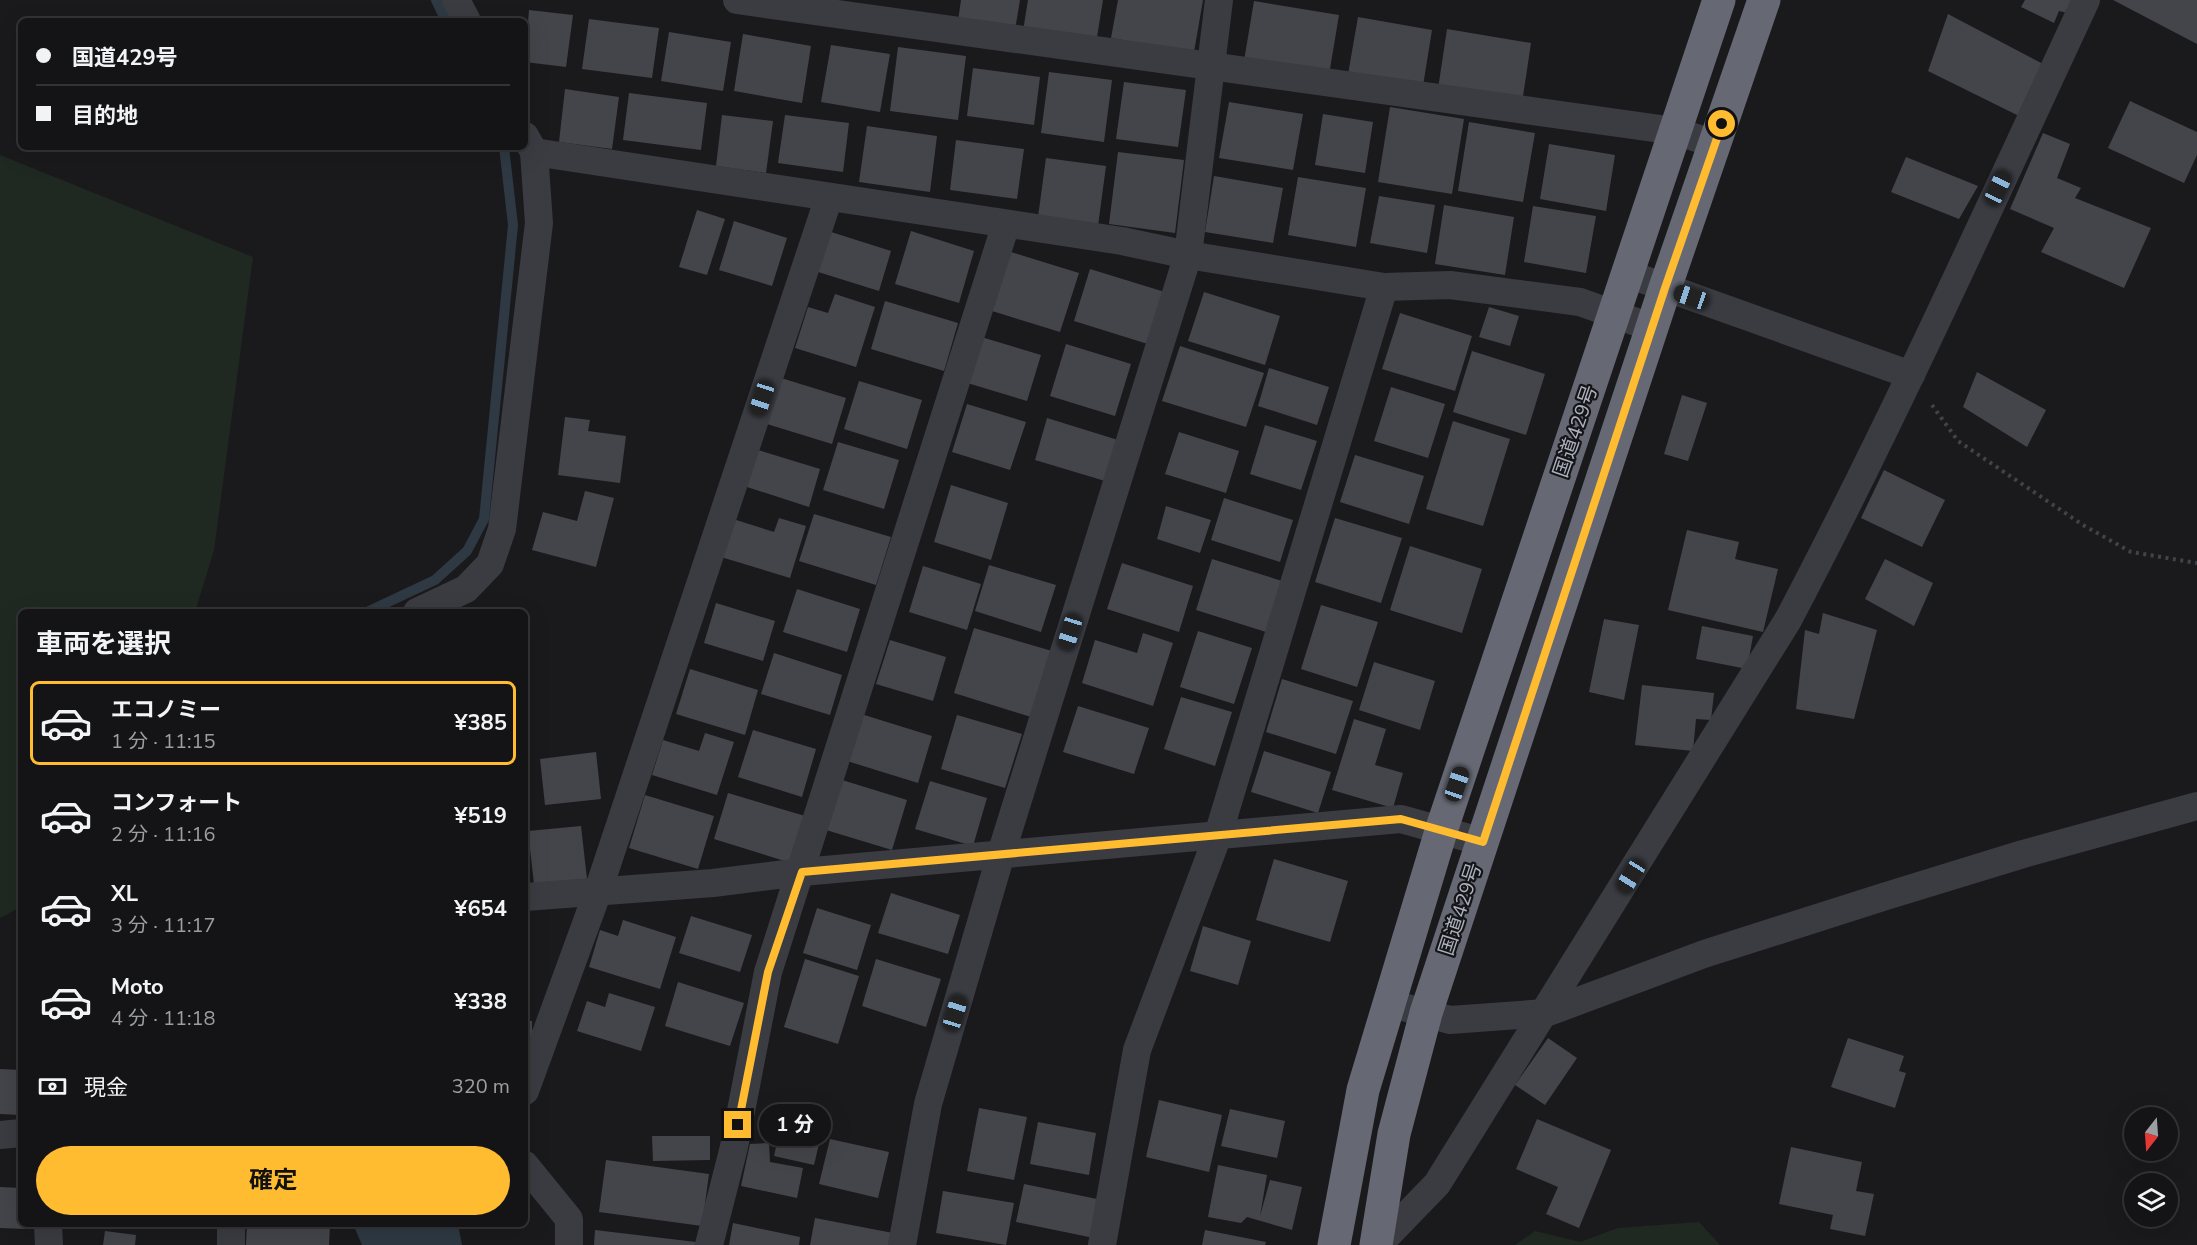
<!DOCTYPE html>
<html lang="ja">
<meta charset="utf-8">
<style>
:root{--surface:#141416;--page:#1d1d1f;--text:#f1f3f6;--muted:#9d9ea1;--line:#333335;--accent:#ffbc30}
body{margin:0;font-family:"Nunito Sans","Noto Sans JP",sans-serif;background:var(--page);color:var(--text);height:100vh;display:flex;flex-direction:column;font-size:22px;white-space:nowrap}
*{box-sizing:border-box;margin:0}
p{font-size:20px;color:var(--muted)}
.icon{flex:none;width:33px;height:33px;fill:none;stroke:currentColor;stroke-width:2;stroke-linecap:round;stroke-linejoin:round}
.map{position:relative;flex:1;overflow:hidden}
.details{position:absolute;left:18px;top:609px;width:510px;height:618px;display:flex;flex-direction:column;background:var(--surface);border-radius:9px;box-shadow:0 6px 24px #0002,0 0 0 2px var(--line)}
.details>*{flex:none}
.guide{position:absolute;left:18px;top:18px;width:510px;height:132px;border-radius:9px;box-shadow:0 6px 24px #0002,0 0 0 2px var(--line);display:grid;align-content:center;height:132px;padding:0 18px;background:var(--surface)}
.needle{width:39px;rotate:197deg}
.fabs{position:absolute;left:2124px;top:1107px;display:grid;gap:12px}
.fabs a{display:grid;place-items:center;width:54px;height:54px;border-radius:50%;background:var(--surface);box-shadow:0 6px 24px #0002,0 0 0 2px var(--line);font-size:30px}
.end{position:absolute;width:27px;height:27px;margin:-14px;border:8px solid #ffbc30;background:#111;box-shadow:0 0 0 3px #111}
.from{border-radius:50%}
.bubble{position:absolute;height:42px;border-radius:21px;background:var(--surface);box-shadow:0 6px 24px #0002,0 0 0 2px var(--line);font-size:20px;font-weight:700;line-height:42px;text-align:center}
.car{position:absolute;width:18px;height:36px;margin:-18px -9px;border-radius:8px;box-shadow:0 0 4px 2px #0007;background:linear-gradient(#222 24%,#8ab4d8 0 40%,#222 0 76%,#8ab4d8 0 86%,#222 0)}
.guide b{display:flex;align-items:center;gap:21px;height:57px;font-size:22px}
.guide b+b{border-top:2px solid var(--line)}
.guide i{width:15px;height:15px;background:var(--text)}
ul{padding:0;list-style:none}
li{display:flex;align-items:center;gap:18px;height:84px;margin:0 12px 9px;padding:0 6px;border:3px solid transparent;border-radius:9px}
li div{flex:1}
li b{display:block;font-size:22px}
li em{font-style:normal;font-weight:700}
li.current{border-color:var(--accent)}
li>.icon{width:54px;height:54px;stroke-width:1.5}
h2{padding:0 18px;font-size:27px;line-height:72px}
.pay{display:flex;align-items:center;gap:15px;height:66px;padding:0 18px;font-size:22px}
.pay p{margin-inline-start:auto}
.button{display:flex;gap:12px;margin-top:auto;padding:12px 18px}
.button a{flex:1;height:69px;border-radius:36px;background:var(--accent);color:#111;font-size:24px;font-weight:700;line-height:69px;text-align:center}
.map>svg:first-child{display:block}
.green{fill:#1f2921}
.water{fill:#2e3943}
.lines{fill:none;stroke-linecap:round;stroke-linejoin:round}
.stream{stroke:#2e3943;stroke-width:10}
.building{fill:#44454a}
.path{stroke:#404349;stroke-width:4;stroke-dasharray:3 4.5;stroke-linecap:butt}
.street{stroke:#3a3c42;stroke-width:28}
.highway{stroke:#666974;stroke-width:33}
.route{stroke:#ffbc30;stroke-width:8}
.labels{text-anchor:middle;stroke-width:4.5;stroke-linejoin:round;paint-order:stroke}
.street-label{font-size:20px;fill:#abb1bd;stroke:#151518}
</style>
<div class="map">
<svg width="2197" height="1245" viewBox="0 0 2197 1245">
<rect width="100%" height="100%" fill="#1a1a1d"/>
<g class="green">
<polygon points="0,155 253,257 214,550 195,612 21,612 21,907 0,918"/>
<polygon points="1699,1222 1720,1245 1515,1245 1535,1231 1580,1242 1618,1228"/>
</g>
<polygon class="water" points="353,1224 458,1224 462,1245 362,1245"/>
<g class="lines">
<g class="stream">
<polyline points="436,0 446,21"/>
<polyline points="367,612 435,580 467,551 484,519 513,225 504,147"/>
</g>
</g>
<g class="building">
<polygon points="961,0 1020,0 1015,30 958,21"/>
<polygon points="1028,0 1103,0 1096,43 1023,31"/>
<polygon points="1118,0 1203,0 1194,52 1111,38"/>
<polygon points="2025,0 2073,0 2068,13 2059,11 2054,23 2021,7"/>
<polygon points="2113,0 2197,0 2197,44"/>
<polygon points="1254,1 1339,15 1329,75 1244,61"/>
<polygon points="529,10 573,15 566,67 525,62"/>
<polygon points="1948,14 2045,65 2021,117 1928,71"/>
<polygon points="1358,17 1432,30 1422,92 1347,80"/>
<polygon points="589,19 659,28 652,78 582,69"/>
<polygon points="1447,29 1531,43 1522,103 1438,89"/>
<polygon points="669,32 731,42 723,91 661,81"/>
<polygon points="743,34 811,46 802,103 734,91"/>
<polygon points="831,45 890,54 880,112 821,102"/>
<polygon points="898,47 966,56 958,120 890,111"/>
<polygon points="973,68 1040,77 1034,125 967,116"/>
<polygon points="1049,72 1112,80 1104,142 1041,133"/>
<polygon points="1124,82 1186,90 1178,147 1116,139"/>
<polygon points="565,89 619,97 612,149 559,142"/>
<polygon points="629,93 707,103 701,150 623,140"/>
<polygon points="2130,101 2197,132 2197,155 2184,183 2108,148"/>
<polygon points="1229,102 1303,114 1293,170 1219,158"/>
<polygon points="1390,107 1464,119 1452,194 1378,182"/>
<polygon points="1323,114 1373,122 1365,173 1315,165"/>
<polygon points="722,115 773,121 766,173 716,166"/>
<polygon points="785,115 849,123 843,172 778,163"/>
<polygon points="1469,122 1535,133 1523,202 1458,191"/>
<polygon points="867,126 937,136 930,192 859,182"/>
<polygon points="2043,133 2070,144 2057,178 2081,188 2075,198 2151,228 2124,288 2041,252 2054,228 2010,209"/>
<polygon points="956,140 1024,149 1017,199 950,190"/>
<polygon points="1549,144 1615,155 1606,211 1540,199"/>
<polygon points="1118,152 1184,160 1175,233 1109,224"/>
<polygon points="1906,157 1978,186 1959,219 1891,192"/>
<polygon points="1046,158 1106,166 1098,226 1038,217"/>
<polygon points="1214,176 1283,188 1273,243 1205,232"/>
<polygon points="1298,177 1366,188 1356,247 1288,235"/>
<polygon points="1379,196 1435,205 1427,253 1370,243"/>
<polygon points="1444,205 1514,217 1505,275 1435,264"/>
<polygon points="1533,206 1596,216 1586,273 1524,262"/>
<polygon points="697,210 725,219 707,275 679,267"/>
<polygon points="734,221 787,238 772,286 719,270"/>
<polygon points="828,231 891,251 879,291 815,271"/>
<polygon points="911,231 974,251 959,303 895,284"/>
<polygon points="1011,252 1079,273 1060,332 992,311"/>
<polygon points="1090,269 1168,293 1151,345 1074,321"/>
<polygon points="1204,292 1280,316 1265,365 1188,341"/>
<polygon points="835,294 875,307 856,367 795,348 808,307 828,313"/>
<polygon points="885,301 958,323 944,371 871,349"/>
<polygon points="1489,307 1519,316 1510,346 1479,337"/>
<polygon points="1400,313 1472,336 1455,391 1382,369"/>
<polygon points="978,336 1041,355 1027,401 964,382"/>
<polygon points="1066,344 1131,364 1115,416 1050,396"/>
<polygon points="1180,346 1264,373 1246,427 1162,401"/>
<polygon points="1472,351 1545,374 1526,435 1453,412"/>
<polygon points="1269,368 1329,387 1317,425 1258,406"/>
<polygon points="1977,372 2046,410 2027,447 1963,407"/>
<polygon points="781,378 846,398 832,444 767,424"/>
<polygon points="859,381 922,400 907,449 844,429"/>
<polygon points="1391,387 1445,404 1428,458 1374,441"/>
<polygon points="1682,395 1707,403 1688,461 1664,454"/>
<polygon points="967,404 1026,422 1010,470 952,452"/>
<polygon points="565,417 590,420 588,431 626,436 620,483 558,475"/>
<polygon points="1047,418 1118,440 1105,481 1035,460"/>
<polygon points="1453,421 1510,439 1483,526 1426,509"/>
<polygon points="1265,425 1317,441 1301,490 1250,474"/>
<polygon points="1179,432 1239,451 1226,493 1165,474"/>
<polygon points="838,442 899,460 884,509 823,490"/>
<polygon points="758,450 820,469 809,507 747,487"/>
<polygon points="1355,455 1424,476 1409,524 1340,502"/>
<polygon points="1884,470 1945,500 1922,547 1861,518"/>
<polygon points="951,485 1008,503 991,560 934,542"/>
<polygon points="585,491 614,498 596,567 532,550 543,512 577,521"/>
<polygon points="1224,498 1293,520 1280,562 1211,540"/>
<polygon points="1166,506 1211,520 1200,553 1157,539"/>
<polygon points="814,514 891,537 876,585 799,561"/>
<polygon points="779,518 806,526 790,578 721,557 733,519 774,532"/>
<polygon points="1335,518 1402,538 1381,603 1315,582"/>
<polygon points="1687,530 1739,542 1735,559 1778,569 1763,632 1668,610"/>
<polygon points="1410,546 1482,569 1462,633 1390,610"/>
<polygon points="1212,559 1282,581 1266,632 1196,610"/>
<polygon points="1885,559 1933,583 1914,626 1865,599"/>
<polygon points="1122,563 1193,586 1179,632 1107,609"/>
<polygon points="989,565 1056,585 1041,632 975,611"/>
<polygon points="923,566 981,584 967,630 909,612"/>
<polygon points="797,589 860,609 847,652 783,632"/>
<polygon points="716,603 775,621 763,661 704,643"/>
<polygon points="1321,605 1378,622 1357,687 1301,669"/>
<polygon points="1823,613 1877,630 1854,719 1796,709 1805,630 1819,634"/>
<polygon points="1604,619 1639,625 1624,700 1589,692"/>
<polygon points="1702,626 1753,636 1747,669 1696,659"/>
<polygon points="974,628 1052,651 1031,717 954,693"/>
<polygon points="1198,631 1252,648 1234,704 1180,687"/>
<polygon points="1143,633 1173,643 1153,706 1082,683 1095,640 1137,653"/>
<polygon points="890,640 946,657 933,701 876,684"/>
<polygon points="774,653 842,675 830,715 761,694"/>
<polygon points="1374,662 1435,681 1420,730 1359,710"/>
<polygon points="690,669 758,690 745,735 676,714"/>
<polygon points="1282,679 1353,701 1336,754 1266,732"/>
<polygon points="1642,685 1714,693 1711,720 1696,719 1693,751 1635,745"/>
<polygon points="1181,697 1232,712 1215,766 1164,749"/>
<polygon points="1078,706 1149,728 1134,774 1063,752"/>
<polygon points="861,714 932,736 918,783 847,761"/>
<polygon points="957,715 1022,734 1005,788 941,769"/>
<polygon points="1354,719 1386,729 1375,765 1403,773 1393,808 1332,790"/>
<polygon points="753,730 816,749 802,797 738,777"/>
<polygon points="705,733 734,742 717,795 652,775 663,740 699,751"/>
<polygon points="1264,751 1331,772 1318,813 1251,792"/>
<polygon points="596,752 601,799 545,805 540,759"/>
<polygon points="842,780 907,800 892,850 826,830"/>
<polygon points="930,781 987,798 973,846 915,829"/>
<polygon points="728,793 805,816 791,863 714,839"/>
<polygon points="645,795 714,816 698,869 629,848"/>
<polygon points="581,826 587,879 534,884 528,831"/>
<polygon points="1274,859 1348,881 1330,942 1256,920"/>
<polygon points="891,893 960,915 948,954 878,933"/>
<polygon points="817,908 871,925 857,970 803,953"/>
<polygon points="691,916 752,935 740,972 679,953"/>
<polygon points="623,920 676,937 660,989 589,967 600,930 618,936"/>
<polygon points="1203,926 1251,941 1238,985 1190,971"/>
<polygon points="805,959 859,976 838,1044 784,1027"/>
<polygon points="876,959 941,979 926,1027 862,1006"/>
<polygon points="678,982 744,1003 730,1046 665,1026"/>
<polygon points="609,993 655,1007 641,1051 577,1031 587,1001 605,1007"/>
<rect x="525" y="1021" width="7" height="38"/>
<polygon points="1548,1038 1577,1058 1545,1105 1515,1085"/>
<polygon points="1848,1038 1904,1056 1899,1071 1906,1073 1895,1108 1831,1087"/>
<polygon points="0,1069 21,1070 21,1115 0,1114"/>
<polygon points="1159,1100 1222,1115 1209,1172 1146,1157"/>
<polygon points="979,1108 1027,1117 1014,1180 967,1171"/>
<polygon points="1230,1109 1285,1121 1277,1158 1221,1146"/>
<polygon points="1537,1119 1611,1150 1579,1228 1546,1214 1558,1187 1516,1169"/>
<polygon points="782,1121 822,1131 814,1165 774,1156"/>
<polygon points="1038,1122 1096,1133 1089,1175 1030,1164"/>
<polygon points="652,1136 710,1136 710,1160 653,1161"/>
<polygon points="830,1139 889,1152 878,1198 819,1184"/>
<polygon points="769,1143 770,1162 803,1168 797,1198 741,1186 750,1144"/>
<polygon points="1791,1147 1862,1162 1856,1191 1874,1194 1865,1236 1830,1229 1833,1215 1779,1204"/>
<polygon points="606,1160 709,1174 702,1226 599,1212"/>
<polygon points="1218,1165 1267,1175 1260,1216 1270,1180 1302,1187 1292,1230 1247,1217 1241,1223 1208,1217"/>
<polygon points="1024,1184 1102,1200 1094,1238 1016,1222"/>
<polygon points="0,1187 21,1188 21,1224 26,1224 25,1229 0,1228"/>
<polygon points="943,1191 1014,1203 1006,1245 936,1233"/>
<polygon points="815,1218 893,1233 891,1245 810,1245"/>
<polygon points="733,1223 800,1237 799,1245 729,1245"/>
<polygon points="247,1224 330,1226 329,1245 246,1245"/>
<polygon points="595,1230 696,1242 695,1245 594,1245"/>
<polygon points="1205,1230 1266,1242 1265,1245 1202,1245"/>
<polygon points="105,1231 136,1235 135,1245 103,1245"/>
</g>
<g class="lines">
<polyline class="path" points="1932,405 1958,441 2083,525 2131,552 2197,563"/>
<g class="street">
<polyline points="456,0 467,21"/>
<polyline points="737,0 1675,131 1715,144"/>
<polyline points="534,152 1122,241 1188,255 1384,287 1450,285 1580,302 1653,328"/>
<polyline points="1628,274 1911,375"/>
<polyline points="417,612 466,589 490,564 502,529 539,223 534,152 525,136"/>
<polyline points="525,897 713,883 802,872 1401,819 1483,842"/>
<polyline points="1389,1003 1450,1020 1546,1013 1704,954 1883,897 2023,854 2197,806"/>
<polyline points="525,1091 598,891 829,197"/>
<polyline points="0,1135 21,1133"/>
<polyline points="525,1165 569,1219 569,1245"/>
<polyline points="48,1224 49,1245"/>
<polyline points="231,1245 231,1224"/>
<polyline points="709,1245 734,1147 768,972 1006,224"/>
<polyline points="902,1245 928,1104 1001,854 1188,255 1219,0"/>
<polyline points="1102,1245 1137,1050 1218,835 1384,287"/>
<path d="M 1378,1245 L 1437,1184 L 1788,620 C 1895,417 1989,208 2086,0"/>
</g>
<g class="highway">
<polyline points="1334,1245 1363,1090 1442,828 1719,0"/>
<polyline points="1376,1245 1394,1134 1426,1013 1665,288 1764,0"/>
</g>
</g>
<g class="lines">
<polyline class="route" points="738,1125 768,972 802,872 1401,819 1483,842 1665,288 1722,124"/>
</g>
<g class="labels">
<g class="street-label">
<text transform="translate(1575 431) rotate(-71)" y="7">国道429号</text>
<text transform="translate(1460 909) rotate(-72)" y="7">国道429号</text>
</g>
</g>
</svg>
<div class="fabs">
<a><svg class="needle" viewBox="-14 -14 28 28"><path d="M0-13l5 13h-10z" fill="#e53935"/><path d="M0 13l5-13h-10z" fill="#9d9ea1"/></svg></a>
<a><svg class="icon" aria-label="layers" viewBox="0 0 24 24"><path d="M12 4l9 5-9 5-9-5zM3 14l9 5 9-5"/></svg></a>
</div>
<i class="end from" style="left:1722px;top:124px"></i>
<i class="end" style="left:738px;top:1125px"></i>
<div class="bubble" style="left:759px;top:1104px;width:72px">1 分</div>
<i class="car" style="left:1998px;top:188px;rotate:25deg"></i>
<i class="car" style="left:1691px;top:297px;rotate:289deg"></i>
<i class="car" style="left:762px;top:398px;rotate:198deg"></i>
<i class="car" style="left:1070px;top:632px;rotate:197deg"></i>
<i class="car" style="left:1457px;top:784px;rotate:19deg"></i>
<i class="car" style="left:1631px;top:876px;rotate:212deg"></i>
<i class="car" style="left:955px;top:1013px;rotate:17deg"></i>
<div class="guide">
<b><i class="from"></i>国道429号</b>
<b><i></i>目的地</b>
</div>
<section class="details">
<h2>車両を選択</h2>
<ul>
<li class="current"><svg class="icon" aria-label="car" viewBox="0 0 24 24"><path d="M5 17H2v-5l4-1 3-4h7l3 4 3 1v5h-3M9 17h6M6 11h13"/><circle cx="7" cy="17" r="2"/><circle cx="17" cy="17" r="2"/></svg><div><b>エコノミー</b><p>1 分 · 11:15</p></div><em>¥385</em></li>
<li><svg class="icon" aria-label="car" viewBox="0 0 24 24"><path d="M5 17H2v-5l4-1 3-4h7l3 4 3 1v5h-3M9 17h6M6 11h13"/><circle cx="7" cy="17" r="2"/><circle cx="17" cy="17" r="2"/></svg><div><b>コンフォート</b><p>2 分 · 11:16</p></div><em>¥519</em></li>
<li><svg class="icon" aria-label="car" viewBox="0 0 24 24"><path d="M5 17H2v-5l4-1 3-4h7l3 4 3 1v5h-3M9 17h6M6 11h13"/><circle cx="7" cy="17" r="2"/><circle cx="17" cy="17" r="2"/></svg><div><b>XL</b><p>3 分 · 11:17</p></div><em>¥654</em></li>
<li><svg class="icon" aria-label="car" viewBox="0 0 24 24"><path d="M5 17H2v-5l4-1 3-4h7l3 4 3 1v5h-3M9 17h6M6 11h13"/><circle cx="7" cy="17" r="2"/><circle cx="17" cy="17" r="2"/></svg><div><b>Moto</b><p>4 分 · 11:18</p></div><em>¥338</em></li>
</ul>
<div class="pay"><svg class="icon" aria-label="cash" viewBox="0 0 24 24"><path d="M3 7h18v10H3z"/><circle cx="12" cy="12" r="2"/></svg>現金<p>320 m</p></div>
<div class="button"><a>確定</a></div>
</section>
</div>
